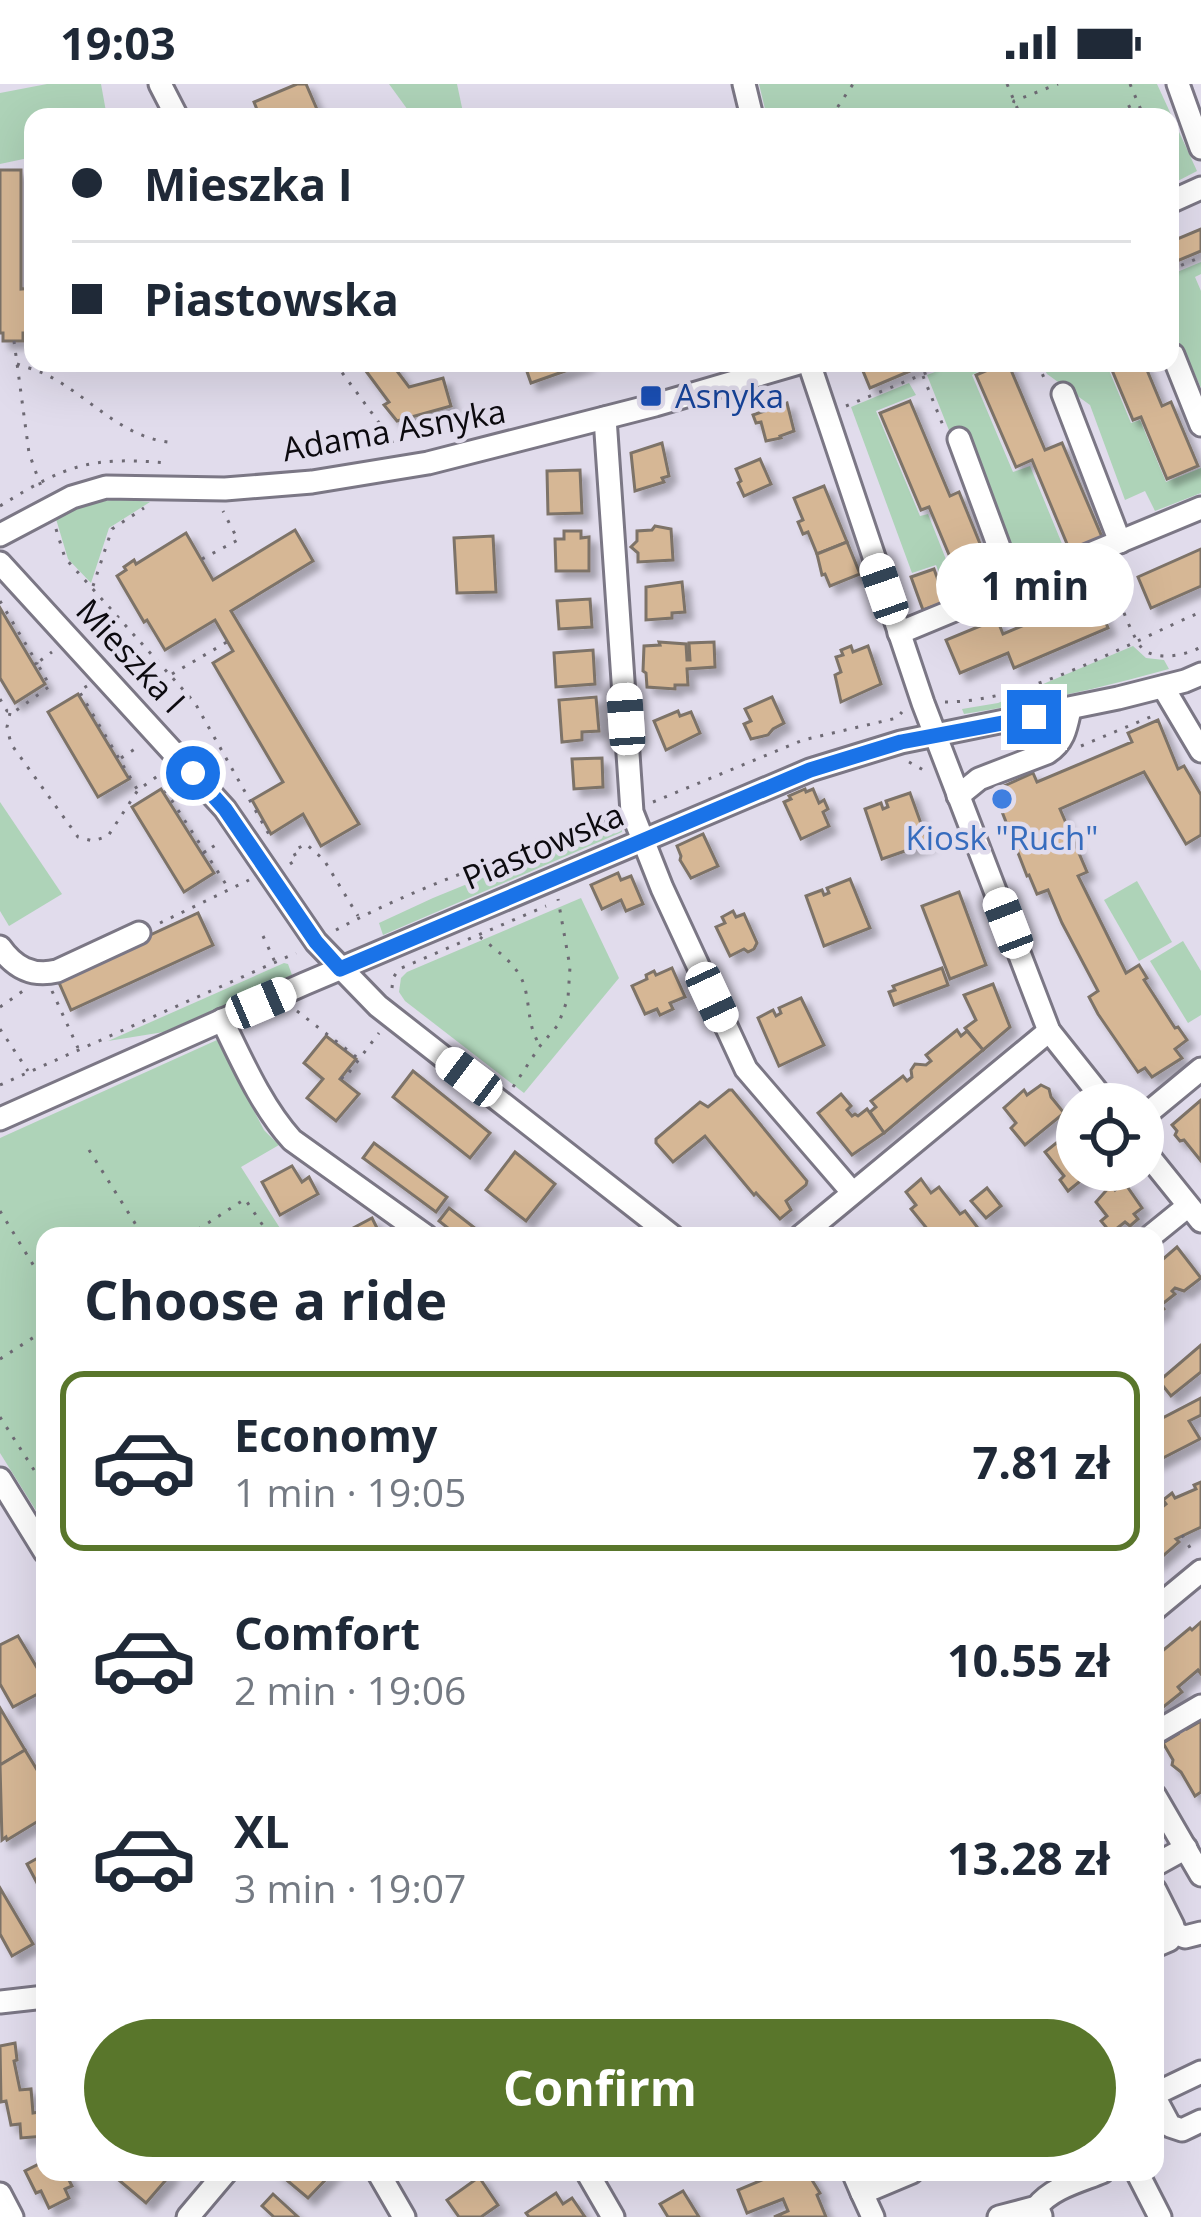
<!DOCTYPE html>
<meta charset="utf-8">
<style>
:root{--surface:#fff;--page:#f6f6f7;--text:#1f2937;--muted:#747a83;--line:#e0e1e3;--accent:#59762b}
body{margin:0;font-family:"Open Sans",sans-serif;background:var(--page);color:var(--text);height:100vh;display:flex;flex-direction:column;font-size:45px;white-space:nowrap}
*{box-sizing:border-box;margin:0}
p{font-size:39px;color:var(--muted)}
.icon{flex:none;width:66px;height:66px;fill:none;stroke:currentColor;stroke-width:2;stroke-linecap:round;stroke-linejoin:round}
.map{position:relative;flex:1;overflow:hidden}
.details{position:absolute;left:36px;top:1143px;width:1128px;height:954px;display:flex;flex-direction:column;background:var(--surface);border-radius:24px;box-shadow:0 12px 48px #0002}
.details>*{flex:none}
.guide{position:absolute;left:24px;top:24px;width:1155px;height:264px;border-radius:24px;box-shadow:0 12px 48px #0002;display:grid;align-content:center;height:264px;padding:0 48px;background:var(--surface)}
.buttons{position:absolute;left:1056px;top:999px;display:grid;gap:24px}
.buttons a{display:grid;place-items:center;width:108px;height:108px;border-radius:50%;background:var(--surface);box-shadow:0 12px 48px #0002;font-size:60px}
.end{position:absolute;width:54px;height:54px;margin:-27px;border:15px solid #1a73e8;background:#fff;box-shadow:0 0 0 6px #fff}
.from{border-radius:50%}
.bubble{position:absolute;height:84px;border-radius:42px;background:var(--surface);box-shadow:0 12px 48px #0002;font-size:39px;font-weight:700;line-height:84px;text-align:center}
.car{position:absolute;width:36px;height:72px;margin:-36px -18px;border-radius:15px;box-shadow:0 0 9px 3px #0007;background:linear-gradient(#fff 24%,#345 0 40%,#fff 0 76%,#345 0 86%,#fff 0)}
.guide b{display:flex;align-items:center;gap:42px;height:114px;font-size:45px}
.guide b+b{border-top:3px solid var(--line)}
.guide i{width:30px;height:30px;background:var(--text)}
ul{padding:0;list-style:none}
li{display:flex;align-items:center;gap:36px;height:180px;margin:0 24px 18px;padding:0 24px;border:6px solid transparent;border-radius:24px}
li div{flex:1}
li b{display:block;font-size:45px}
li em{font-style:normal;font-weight:700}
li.current{border-color:var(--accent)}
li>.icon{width:108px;height:108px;stroke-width:1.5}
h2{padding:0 48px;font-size:54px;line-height:144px}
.action{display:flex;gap:24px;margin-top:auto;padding:24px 48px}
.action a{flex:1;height:138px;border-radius:72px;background:var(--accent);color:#fff;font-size:48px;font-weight:700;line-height:138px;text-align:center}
.status{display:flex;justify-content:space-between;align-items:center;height:84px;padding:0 60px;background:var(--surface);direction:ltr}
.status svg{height:33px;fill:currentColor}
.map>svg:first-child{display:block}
.green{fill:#aed3b8}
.building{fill:#d6b795;stroke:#7d7368;stroke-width:3;filter:url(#shadow)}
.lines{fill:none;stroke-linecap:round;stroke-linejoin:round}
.minor-casing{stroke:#7b7785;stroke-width:27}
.path{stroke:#6e6a74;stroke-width:3;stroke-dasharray:3 9;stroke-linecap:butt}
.minor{stroke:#fff;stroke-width:21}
.route{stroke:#1a73e8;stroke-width:15}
.transit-dot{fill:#1a4fb4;stroke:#e1dcec;stroke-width:4.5}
.shop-dot{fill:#3f7fe0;stroke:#e1dcec;stroke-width:4.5}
.labels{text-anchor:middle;stroke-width:9;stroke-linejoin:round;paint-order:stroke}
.transit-label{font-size:33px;fill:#164399;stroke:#e1dcec;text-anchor:start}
.street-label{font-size:33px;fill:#0c0a0f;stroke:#e1dcec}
.shop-label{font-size:33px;fill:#366cbe;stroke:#e1dcec}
</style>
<div class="status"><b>19:03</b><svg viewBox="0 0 49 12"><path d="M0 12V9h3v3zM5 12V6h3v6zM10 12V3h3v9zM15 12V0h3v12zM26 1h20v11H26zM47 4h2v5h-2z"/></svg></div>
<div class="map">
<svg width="1201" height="2133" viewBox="0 0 1201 2133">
<defs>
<filter id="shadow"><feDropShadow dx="7" dy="7" stdDeviation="3" flood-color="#0004"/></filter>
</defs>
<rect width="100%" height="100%" fill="#e1dcec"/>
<g class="green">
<polygon points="47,0 101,0 107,33 33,33 33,73 0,80 0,9"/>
<polygon points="389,0 457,0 464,33 413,33"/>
<polygon points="759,0 1157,0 1197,87 1170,101 1170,33 767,33"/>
<polygon points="1201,178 1201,190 1195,193 1201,207 1201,304 1184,266 1170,262 1170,191"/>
<polygon points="958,279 996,279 972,291 1013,388 1030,382 1065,467 1013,488 963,351 950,349 927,291"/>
<polygon points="1041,279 1106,279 1131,339 1140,336 1166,398 1201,384 1201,409 1155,427 1145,407 1125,416 1090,321 1047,290"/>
<polygon points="909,299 916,311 876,327 920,432 928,430 953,493 988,477 996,495 948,514 936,481 912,489 851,323"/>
<polygon points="119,415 150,418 109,444 91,499 68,475 56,435 85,420"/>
<path d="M 1133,562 L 1146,574 L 1164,576 L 1169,585 C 1101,604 1034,619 964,630 L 962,625 L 998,619 Z"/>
<polygon points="0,718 62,810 9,842 0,827"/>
<polygon points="621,737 622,748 383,851 379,839 433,814"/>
<polygon points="1137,797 1172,858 1139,877 1104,816"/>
<polygon points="581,814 619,894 524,1009 405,917 399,908 401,894 407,888"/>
<polygon points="1183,857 1201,887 1201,931 1188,939 1150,877"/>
<polygon points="284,879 288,880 292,891 164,948 108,957"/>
<polygon points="217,956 264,1046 279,1061 241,1083 285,1152 45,1152 45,1441 0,1369 0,1054"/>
</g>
<g class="building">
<polygon points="297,0 306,0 319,30 313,33 260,33 254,18"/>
<polygon points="0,86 21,86 21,205 33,204 33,249 23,249 23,257 3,257 3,249 0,249"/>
<polygon points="1201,145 1201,167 1170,180 1170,158"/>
<polygon points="369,279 391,279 409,303 443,294 451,322 397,337 384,321 389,318 363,283"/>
<polygon points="524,279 588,279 531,299"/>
<polygon points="883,279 929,279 870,304 863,287"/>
<polygon points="1004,279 1008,279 1045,366 1062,359 1102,453 1070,467 1032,376 1016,383 976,291"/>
<polygon points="1109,279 1144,279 1162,322 1171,318 1198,382 1167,395 1141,333 1133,336"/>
<polygon points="910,317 950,412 959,408 985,472 955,485 929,423 921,426 880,329"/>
<polygon points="787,319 794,347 780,352 781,354 766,357 761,338 756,339 753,331"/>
<polygon points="662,359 669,392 662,394 664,398 635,407 631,369"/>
<polygon points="760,375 771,400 744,412 738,399 741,397 736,385"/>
<polygon points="580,386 582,429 548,430 547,387"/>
<polygon points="824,402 847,458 817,470 808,448 803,450 798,438 803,436 794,414"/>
<polygon points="655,442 671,445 673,476 638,478 638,469 631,463 637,457 637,447 652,446"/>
<polygon points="295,446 313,477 231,527 359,740 321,762 303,730 271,750 252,716 283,698 213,579 233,567 215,536 165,566 147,536 144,538 117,492 126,486 124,483 134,476 136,480 186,449 213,496"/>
<polygon points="564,447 581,447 581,454 589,453 589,487 556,487 555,455 564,455"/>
<polygon points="493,452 496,508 457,509 454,454"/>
<polygon points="847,458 860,490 830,502 825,490 822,491 817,470"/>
<polygon points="1201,465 1201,502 1151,524 1138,493"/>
<polygon points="934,485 946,518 923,526 911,493"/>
<polygon points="682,498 685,528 672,529 672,534 646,536 646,503"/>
<polygon points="1095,511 1108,544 1014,584 1008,569 960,589 946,556 997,535 1003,550"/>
<polygon points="590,515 592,543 559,545 557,517"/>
<polygon points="0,524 45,600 15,619 0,594"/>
<polygon points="659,558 686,560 687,576 690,576 689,559 714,558 715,583 687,585 688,601 675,601 675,605 647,603 646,589 643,587 644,562 660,561"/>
<polygon points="851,562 853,568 868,562 881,600 841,618 835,591 841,588 836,573 843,571 841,566"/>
<polygon points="593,566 595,600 556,603 554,569"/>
<polygon points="78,610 129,695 98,713 48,628"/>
<polygon points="596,613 599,647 582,648 582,656 562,658 559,616"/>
<polygon points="772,613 784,639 773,645 768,651 751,655 744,640 751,637 745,625"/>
<polygon points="678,627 680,632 691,628 700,649 666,666 654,637"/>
<polygon points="1158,636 1178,685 1184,682 1201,711 1201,751 1186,760 1144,688 1060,725 1087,788 1078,792 1126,889 1139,881 1147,894 1144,896 1175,944 1178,943 1187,956 1175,965 1182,974 1152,993 1145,984 1138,988 1098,930 1089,913 1098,907 1062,839 1048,806 1037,810 1029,791 1027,792 1001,725 1011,721 1004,702 1033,689 1037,698 1132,658 1128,649"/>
<polygon points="602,674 603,703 574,705 572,675"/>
<polygon points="161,705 214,789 184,808 132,723"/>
<polygon points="805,705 806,708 813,705 819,719 824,716 828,725 823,728 829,742 801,755 784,718 791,715 789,712"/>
<polygon points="910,709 928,759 882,775 865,725 881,719 883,725 888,723 886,717"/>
<polygon points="703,750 718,782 691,794 680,776 681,772 677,762"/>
<polygon points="618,789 621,796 631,792 643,820 626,827 621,816 602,825 591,801"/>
<polygon points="850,795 870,844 824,862 806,812 822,806 824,811 829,809 827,804"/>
<polygon points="959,808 986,881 950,895 922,822"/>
<polygon points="733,827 736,833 744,830 757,859 754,865 748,868 744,865 730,872 716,843 725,839 722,833"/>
<polygon points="198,829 213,861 71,926 57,894"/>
<polygon points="672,884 685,913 670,919 673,925 660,931 657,925 645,930 632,902 647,895 646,891 654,887 656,891"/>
<polygon points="942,884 948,901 894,921 889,908 895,906 893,902"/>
<polygon points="993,900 1010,943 983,966 965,944 976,936 964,911"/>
<polygon points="801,914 824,961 779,982 758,934 773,926 776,932 781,929 779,924"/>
<polygon points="957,946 961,952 967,947 983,966 884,1049 870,1028 876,1023 871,1017 903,992 907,997 912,993 911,986 915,980 926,981 931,977 926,971"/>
<polygon points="326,952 356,975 340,995 359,1010 336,1037 307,1014 323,995 304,979"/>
<polygon points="413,987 490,1049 470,1074 393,1013"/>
<polygon points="1041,1001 1049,1005 1051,1013 1064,1029 1025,1061 1011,1044 1016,1039 1004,1024 1024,1006 1027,1011"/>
<polygon points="729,1006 732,1006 807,1097 806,1101 786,1117 791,1126 780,1135 756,1109 754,1111 705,1052 673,1078 656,1059 656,1055 700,1018 708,1023"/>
<polygon points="841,1010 851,1022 847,1026 852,1032 855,1030 858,1032 867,1025 884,1049 852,1071 818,1029"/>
<polygon points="1201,1016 1201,1077 1184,1056 1180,1057 1175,1051 1177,1047 1172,1041"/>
<polygon points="1075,1044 1077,1086 1094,1086 1068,1107 1060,1096 1064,1092 1045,1068"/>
<polygon points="374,1059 447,1113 436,1128 363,1074"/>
<polygon points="515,1068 555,1100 526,1137 486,1106"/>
<polygon points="292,1082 302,1098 309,1093 318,1110 280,1131 262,1098"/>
<polygon points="921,1095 931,1109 939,1103 960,1130 965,1127 981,1148 977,1152 933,1152 911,1125 916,1121 906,1108"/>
<polygon points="1124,1098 1142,1124 1134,1130 1138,1135 1130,1142 1125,1138 1111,1149 1101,1137 1107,1132 1096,1118 1111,1101 1115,1106"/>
<polygon points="987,1104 1001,1122 986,1134 971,1117"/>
<polygon points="449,1124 485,1152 458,1152 439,1137"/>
<polygon points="372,1134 380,1150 388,1146 391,1152 338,1152"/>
<polygon points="1177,1163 1201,1194 1184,1207 1175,1204 1172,1207 1175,1210 1161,1221 1164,1225 1155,1232 1155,1182"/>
<polygon points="1201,1261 1201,1288 1171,1312 1159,1297"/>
<polygon points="1201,1314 1201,1331 1189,1337 1200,1355 1155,1378 1155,1338"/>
<polygon points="1201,1398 1201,1443 1176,1455 1179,1458 1155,1479 1155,1429 1166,1420 1163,1416 1172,1409 1175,1414 1196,1405 1194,1401"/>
<polygon points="1201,1538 1201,1590 1198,1586 1178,1603 1182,1608 1162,1624 1160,1622 1155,1626 1155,1573 1190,1544 1192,1546"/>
<polygon points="18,1552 45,1597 45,1606 13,1623 0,1600 0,1561"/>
<polygon points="0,1624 25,1666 0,1681"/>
<polygon points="1201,1637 1201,1708 1195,1712 1181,1688 1172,1681 1173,1676 1163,1659 1178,1650 1175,1645 1184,1640 1187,1645"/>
<polygon points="25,1666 45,1699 45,1733 7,1756 6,1753 2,1756 0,1681"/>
<polygon points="45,1770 45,1814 27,1780"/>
<polygon points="0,1804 33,1860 12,1872 0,1850"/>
<polygon points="15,1959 17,1976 14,1977 20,2006 31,2005 33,2029 45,2027 45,2052 21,2054 20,2040 11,2041 6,2017 1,2018 0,1962"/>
<polygon points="45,2077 45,2088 56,2088 57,2090 65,2088 72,2102 65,2105 69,2114 49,2124 41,2107 36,2109 25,2087"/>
<polygon points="117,2088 169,2088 171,2090 146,2119 114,2092"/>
<polygon points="277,2088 333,2088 308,2114"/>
<polygon points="781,2088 807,2088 820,2109 817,2111 826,2133 774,2133 788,2127 783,2115 747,2129 738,2106"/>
<polygon points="479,2093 498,2121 481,2133 459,2133 447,2116"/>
<polygon points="683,2107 699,2133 668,2133 660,2120"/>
<polygon points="556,2109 563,2120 572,2114 585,2133 529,2133 526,2129"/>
<polygon points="273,2110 298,2133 274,2133 262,2122"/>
</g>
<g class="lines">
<defs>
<g id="minor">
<polyline points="160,0 177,33"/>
<polyline points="744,0 752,33"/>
<polyline points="1178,0 1201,64"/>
<polyline points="1170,118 1201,104"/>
<polyline points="1173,271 1201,341"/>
<polyline points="809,279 923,619 1049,947 1107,1020"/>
<polyline points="1063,310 1120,458"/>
<polyline points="605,334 632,728 662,804 746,985 852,1108"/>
<polyline points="959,355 1013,501"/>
<polyline points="0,451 72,413 106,403 225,405 312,398 428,379 655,321 799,279"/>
<polyline points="0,479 225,725 316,858 378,922 672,1152"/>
<polyline points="899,549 1201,424"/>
<polyline points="1163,603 1201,667"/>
<path d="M 958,712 L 979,695 L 1047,669 C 1064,658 1066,644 1070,625"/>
<path d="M 0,863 C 14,883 32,893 57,887 L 139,849"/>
<path d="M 222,936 C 242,977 262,1023 292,1056 L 426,1152"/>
<polyline points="1143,1033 1201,985"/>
<polyline points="0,1035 304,900 810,686 901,658 1118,614 1185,597 1201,590"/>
<polyline points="1143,1065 1201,1137"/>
<polyline points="801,1152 1049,947"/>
<polyline points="1151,1152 1188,1122"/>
<polyline points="0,1395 45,1468"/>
<polyline points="1155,1525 1201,1487"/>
<polyline points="1155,1649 1201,1622"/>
<polyline points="1155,1712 1201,1791"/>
<polyline points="1155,1781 1186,1764"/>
<polyline points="1155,1806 1173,1842 1169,1856 1155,1862"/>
<polyline points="1172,1848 1185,1853 1201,1849"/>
<polyline points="0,1918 45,1913"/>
<polyline points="1155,2010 1201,1988"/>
<polyline points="1155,2014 1170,2042 1182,2046 1201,2037"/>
<polyline points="378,2088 404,2133"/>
<polyline points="587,2088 613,2133"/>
<polyline points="853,2088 862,2109 912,2088"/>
<polyline points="1137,2088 1160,2133"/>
<polyline points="862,2109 873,2133"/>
<polyline points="0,2110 12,2133"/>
<path d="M 1037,2123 C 1051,2104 1080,2097 1102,2088"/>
<polyline points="188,2133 226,2088"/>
<polyline points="999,2133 1037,2123 1041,2132"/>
</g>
</defs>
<use href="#minor" class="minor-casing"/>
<g class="path">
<polyline points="1007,0 1021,33"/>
<polyline points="1130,0 1144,33"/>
<polyline points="831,33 853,0"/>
<polyline points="996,33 1010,27 1014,17 1058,0"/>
<polyline points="1106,33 1137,19"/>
<polyline points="1170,186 1201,173"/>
<polyline points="14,257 29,369 43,408"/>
<polyline points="335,279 391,355 395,366"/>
<polyline points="1038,279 1046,299"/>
<path d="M 17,280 C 26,283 36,286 45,290 C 87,310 119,352 168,358"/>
<polyline points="923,292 944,344"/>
<polyline points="846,322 950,279"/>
<path d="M 0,422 C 66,381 90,372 168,379"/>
<polyline points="56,445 65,474 195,619 271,754"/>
<polyline points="202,475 238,456 223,427"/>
<path d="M 1107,484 C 1114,501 1132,557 1144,566 C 1159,577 1186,571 1201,563"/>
<polyline points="93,502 112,445 144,424"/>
<polyline points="0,517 37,579 33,581"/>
<polyline points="172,590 227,558"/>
<polyline points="87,602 79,607 137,705"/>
<polyline points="0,615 7,627 14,628 50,602 37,579 52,568"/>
<path d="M 945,618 C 1028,618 1125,560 1201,528"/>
<polyline points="10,629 7,643 11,660 78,753 93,757 108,752 138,706 162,689"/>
<polyline points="1081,662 1155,631"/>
<polyline points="121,674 138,663"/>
<polyline points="909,678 927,688"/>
<polyline points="165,706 229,805"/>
<polyline points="653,718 803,656 897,634 902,628"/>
<polyline points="202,770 220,758"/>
<polyline points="290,780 297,775 293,767 306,760 324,776 358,832"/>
<polyline points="160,839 249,796"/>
<path d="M 336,846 C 423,799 519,769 611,735"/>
<polyline points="263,852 275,878"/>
<path d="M 480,853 C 497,867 519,881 525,904 C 530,924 528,942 539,960"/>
<polyline points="392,904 393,894 399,885 546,822"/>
<polyline points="52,907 78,964"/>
<polyline points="0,923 23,907"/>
<polyline points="297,927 359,975"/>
<polyline points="0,945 28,987"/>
<polyline points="341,993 344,995 379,949"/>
<polyline points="0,1001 296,869"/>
<polyline points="513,1003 540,962 558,941 568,914 570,883 558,815"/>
<polyline points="89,1066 143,1152"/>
<polyline points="0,1127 45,1200"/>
<polyline points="188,1152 245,1115 270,1152"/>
<polyline points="0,1275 45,1246"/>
<polyline points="0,1333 45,1403"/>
<polyline points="1182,1451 1194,1470"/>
<polyline points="1160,1475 1168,1484"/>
</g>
<use href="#minor" class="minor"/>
</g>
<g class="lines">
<polyline class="route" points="193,689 225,725 316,858 340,885 810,686 901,658 1034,633"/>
</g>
<rect class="transit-dot" x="639" y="300" width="24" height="24" rx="6"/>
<circle class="shop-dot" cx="1002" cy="715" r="12"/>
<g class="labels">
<g class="transit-label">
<text x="675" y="324">Asnyka</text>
</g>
<g class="street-label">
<text transform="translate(394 346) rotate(-10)" y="12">Adama Asnyka</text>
<text transform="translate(131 572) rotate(47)" y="12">Mieszka I</text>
<text transform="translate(543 762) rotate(-23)" y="12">Piastowska</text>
</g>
<g class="shop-label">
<text x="1002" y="766">Kiosk "Ruch"</text>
</g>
</g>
</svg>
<div class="buttons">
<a><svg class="icon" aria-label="locate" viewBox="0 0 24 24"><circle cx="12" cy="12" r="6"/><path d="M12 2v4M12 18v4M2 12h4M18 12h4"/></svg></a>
</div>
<i class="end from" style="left:193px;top:689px"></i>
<i class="end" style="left:1034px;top:633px"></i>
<div class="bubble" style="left:936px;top:459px;width:198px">1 min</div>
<i class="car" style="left:884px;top:505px;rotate:341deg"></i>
<i class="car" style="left:626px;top:635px;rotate:356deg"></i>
<i class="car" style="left:1008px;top:839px;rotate:339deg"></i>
<i class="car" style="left:712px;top:913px;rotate:155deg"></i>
<i class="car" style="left:261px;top:919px;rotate:67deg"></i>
<i class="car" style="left:469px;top:993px;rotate:307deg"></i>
<div class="guide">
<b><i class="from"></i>Mieszka I</b>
<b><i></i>Piastowska</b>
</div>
<section class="details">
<h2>Choose a ride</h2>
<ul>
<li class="current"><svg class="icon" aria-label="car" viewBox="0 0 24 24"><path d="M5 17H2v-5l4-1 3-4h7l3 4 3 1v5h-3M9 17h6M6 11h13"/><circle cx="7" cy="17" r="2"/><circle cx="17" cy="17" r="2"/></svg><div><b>Economy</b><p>1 min · 19:05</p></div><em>7.81 zł</em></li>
<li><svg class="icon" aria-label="car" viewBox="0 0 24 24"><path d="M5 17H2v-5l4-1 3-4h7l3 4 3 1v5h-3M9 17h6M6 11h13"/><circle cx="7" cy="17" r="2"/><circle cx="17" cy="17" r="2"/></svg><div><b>Comfort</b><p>2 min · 19:06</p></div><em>10.55 zł</em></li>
<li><svg class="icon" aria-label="car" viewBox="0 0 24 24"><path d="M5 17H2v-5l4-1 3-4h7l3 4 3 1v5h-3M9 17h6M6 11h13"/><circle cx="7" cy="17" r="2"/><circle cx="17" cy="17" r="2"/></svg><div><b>XL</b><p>3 min · 19:07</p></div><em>13.28 zł</em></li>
</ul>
<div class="action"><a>Confirm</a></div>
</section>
</div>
